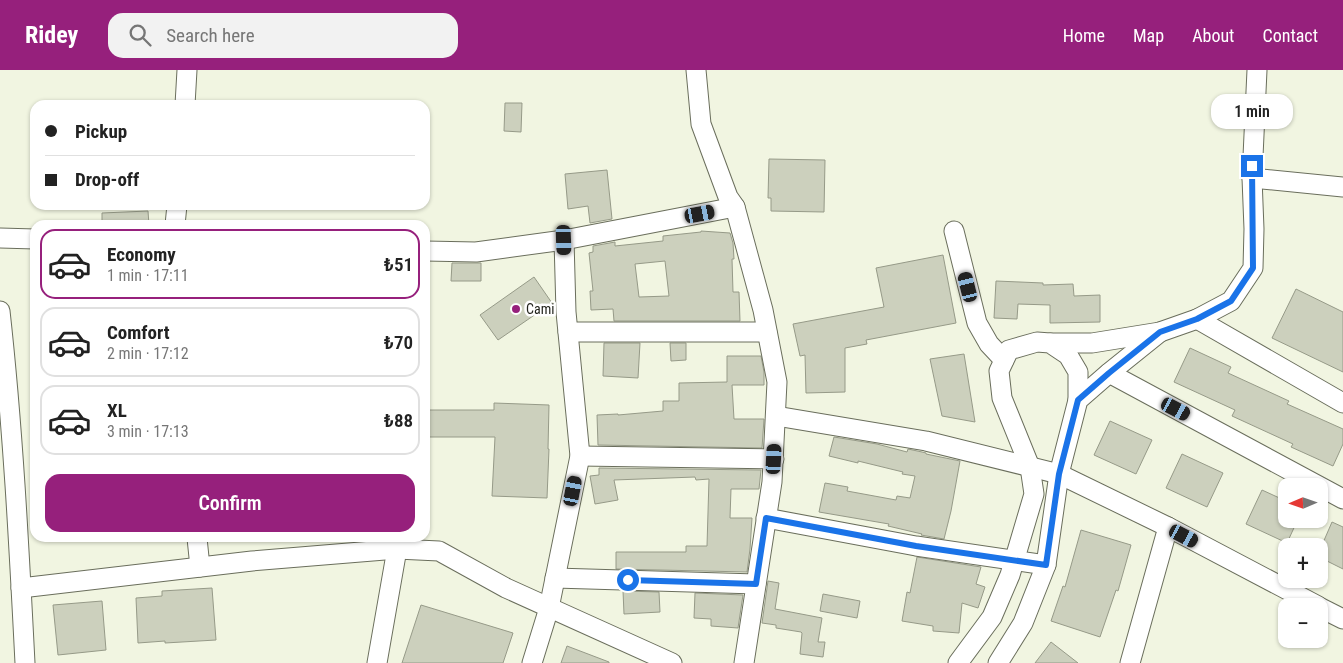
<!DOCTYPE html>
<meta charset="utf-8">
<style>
:root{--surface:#fff;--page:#f2f2f2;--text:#222;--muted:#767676;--line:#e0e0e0;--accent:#96207c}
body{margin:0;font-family:"Roboto Condensed",sans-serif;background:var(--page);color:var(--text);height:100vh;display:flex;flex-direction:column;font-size:19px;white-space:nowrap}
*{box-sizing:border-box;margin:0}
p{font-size:16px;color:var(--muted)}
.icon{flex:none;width:28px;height:28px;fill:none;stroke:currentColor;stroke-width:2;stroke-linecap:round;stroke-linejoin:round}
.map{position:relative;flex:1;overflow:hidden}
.sheet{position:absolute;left:30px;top:150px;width:400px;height:322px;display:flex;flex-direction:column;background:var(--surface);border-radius:15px;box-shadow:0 1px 4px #0004}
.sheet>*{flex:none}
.banner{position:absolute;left:30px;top:30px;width:400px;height:110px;border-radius:15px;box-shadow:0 1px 4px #0004;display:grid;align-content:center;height:110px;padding:0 15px;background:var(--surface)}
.needle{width:32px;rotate:268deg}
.controls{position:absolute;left:1278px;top:408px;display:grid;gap:10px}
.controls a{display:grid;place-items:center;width:50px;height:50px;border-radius:10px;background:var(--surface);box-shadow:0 1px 4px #0004;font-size:25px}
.end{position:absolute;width:22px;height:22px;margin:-11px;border:6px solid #1a73e8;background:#fff;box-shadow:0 0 0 2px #fff}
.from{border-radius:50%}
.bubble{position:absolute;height:35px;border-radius:15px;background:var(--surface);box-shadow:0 1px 4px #0004;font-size:16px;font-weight:600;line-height:35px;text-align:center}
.car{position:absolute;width:15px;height:30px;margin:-15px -8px;border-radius:6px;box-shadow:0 0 4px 1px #0007;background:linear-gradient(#222 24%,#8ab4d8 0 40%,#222 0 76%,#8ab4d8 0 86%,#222 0)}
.banner b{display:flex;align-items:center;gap:18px;height:48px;font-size:19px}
.banner b+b{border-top:1px solid var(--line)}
.banner i{width:12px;height:12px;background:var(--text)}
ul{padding:9px 0 0;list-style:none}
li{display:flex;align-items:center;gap:15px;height:70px;margin:0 10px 8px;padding:0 5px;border:2px solid var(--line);border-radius:15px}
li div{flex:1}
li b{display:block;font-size:19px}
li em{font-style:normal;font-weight:600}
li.selected{border-color:var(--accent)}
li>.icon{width:45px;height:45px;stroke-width:1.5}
.cta{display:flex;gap:10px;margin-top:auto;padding:10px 15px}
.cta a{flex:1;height:58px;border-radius:15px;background:var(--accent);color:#fff;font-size:20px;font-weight:600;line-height:58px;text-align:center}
header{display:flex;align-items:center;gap:30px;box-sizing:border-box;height:70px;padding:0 25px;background:var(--accent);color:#fff}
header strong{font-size:24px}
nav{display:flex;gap:28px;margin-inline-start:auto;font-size:18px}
.search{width:350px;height:45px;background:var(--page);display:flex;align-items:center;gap:12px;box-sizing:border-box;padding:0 18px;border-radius:15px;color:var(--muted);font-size:19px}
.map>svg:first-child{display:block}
.building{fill:#ccd0bd;stroke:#969a88;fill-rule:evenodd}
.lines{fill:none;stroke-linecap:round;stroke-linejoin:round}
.minor-casing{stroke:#6a6e5c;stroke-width:21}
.minor{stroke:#fff;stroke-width:19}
.route{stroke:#1a73e8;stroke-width:6}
.poi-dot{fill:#96207c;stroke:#fff;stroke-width:2}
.labels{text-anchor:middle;stroke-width:5;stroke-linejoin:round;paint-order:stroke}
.poi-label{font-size:14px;fill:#21221b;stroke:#fff;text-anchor:start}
</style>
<header>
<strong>Ridey</strong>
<div class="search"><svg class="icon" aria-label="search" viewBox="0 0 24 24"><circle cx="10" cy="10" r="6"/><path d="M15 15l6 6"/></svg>Search here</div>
<nav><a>Home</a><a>Map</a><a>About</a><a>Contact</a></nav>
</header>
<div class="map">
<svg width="1343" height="593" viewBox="0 0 1343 593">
<rect width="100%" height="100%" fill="#f1f5e1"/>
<g class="building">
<polygon points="505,33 522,33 521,62 504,61"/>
<polygon points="769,89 825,90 824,142 771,141 771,128 768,128"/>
<polygon points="607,100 612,149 590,153 588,136 568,139 565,104"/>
<polygon points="148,141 149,155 102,155 102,143"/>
<path d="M 701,161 L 730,163 L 733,173 L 734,189 L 732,189 L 733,222 L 739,222 L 740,251 L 614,251 L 613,239 L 591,240 L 590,221 L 593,221 L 589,183 L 593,182 L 593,176 L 615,172 L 615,176 L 663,171 L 663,166 L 701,162 ZM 665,191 L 669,226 L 639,227 L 635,194 Z"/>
<polygon points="943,185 956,253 866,270 867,274 845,278 845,322 806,323 805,285 800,286 793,254 884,237 876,198"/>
<polygon points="452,193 481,193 481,211 451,211"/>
<polygon points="534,207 552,233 498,270 480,245"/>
<polygon points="996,211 1043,213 1043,215 1073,214 1074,226 1100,225 1100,252 1050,253 1050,235 1018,234 1017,249 994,248"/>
<polygon points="1296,219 1343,242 1343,302 1272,268"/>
<polygon points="604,273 640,273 638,308 603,306"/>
<polygon points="670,273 686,273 686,290 671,291"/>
<polygon points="1190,278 1231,297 1228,303 1289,331 1287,334 1343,359 1343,374 1333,396 1291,377 1293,374 1232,346 1235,340 1174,312"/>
<polygon points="964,284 975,352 942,346 930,289"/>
<polygon points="727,286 761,286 764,302 764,315 732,315 734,349 764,349 762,378 598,375 597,345 618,344 618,345 663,341 663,331 679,331 679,313 727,312"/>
<polygon points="494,333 549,335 548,379 549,379 547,428 492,426 495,367 425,367 425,340 494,340"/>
<polygon points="1110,351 1152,370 1136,404 1094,385"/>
<polygon points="834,367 877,374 907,382 908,379 922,382 926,383 926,384 960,391 951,441 944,469 921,465 922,464 888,456 889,454 819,442 825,413 848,417 847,421 896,430 897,426 910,428 915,406 902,404 903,402 858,391 858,393 829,386"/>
<polygon points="1182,384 1223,403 1207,437 1166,418"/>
<polygon points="599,398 761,400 759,419 731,419 730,448 752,448 750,479 747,502 616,499 616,482 686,482 686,476 707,476 709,409 696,410 695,407 614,410 618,430 595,434 590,406 599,405"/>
<polygon points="1262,420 1286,431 1286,449 1298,449 1287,473 1246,454"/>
<polygon points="1332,452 1343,457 1343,499 1319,487 1319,482"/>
<polygon points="1081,460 1131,475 1118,521 1116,520 1100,567 1051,551 1063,516 1065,517"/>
<polygon points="917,487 981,497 976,514 985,517 978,538 962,533 959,563 933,561 933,556 902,551 907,522 910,523"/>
<polygon points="768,511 779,513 775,539 822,548 818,572 825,572 823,587 800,584 802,563 801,562 776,558 776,555 762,553"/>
<polygon points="212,518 216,570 165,573 165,571 138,573 136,528 162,526 162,521"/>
<polygon points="623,521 659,522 660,542 624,544"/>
<polygon points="695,523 743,525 738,558 711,556 711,549 694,548"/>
<polygon points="823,524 860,531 857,548 820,541"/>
<polygon points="102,531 106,580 58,585 53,535"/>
<polygon points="421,535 513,563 503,593 402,593"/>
<polygon points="1051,572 1078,593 1035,593"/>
<polygon points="567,576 609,592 609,593 561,593"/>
</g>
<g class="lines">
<defs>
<g id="minor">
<polyline points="696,0 701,54 728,127 735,137 763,240 777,312 772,412 744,593"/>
<polyline points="185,35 187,0"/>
<polyline points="1252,108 1343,117"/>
<polyline points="175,155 177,135"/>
<polyline points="954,161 977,253 989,274 1004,290"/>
<polyline points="0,168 35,169"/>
<polyline points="425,181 476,182 564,170 735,137"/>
<path d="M 0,241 C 13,358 19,476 25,593"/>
<polyline points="1197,249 1343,333"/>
<polyline points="568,262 767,262"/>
<polyline points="1050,273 1092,273 1160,262 1197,249 1231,231 1253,198 1254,159 1252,108 1257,0"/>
<polyline points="1109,303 1343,429"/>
<polyline points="776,346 926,371 1059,404 1168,457 1130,593"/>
<polyline points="580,386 774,389"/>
<polyline points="766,448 916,476 1046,495"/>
<polyline points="1168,457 1318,536"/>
<polyline points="197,468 200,497"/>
<polyline points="555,508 756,514"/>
<polyline points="21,518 252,491 397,479 439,481 506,518 672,593"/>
<polyline points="1319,537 1343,549"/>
<polyline points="377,593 397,479 397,468"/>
<polyline points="532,593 549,538 580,386 566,242 564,170"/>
<polyline points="958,593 992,547 1010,505 1034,424 1030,397 1002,328 999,301 1009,280 1037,272 1050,273 1068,285 1078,302 1078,330"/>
<polyline points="998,593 1023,553 1046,495 1059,404 1078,330 1109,303 1160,262"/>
</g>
</defs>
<use href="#minor" class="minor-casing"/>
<use href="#minor" class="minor"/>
</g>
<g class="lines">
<polyline class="route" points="628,510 756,514 766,448 916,476 1046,495 1059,404 1078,330 1109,303 1160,262 1197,249 1231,231 1253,198 1252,96"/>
</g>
<circle class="poi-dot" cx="516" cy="239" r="5"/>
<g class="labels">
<g class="poi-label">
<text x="526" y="244">Cami</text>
</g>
</g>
</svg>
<div class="controls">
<a><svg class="needle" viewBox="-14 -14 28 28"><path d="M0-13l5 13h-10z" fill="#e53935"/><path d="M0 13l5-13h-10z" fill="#767676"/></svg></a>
<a>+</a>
<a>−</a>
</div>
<i class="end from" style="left:628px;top:510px"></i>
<i class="end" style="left:1252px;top:96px"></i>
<div class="bubble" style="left:1211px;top:24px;width:82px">1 min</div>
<i class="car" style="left:700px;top:144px;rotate:79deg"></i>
<i class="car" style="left:564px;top:170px;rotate:178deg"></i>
<i class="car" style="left:968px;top:217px;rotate:346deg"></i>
<i class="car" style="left:1176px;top:339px;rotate:118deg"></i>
<i class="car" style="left:774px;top:389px;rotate:3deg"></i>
<i class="car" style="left:573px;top:421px;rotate:11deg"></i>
<i class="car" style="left:1184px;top:466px;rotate:118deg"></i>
<div class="banner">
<b><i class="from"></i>Pickup</b>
<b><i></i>Drop-off</b>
</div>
<section class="sheet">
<ul>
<li class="selected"><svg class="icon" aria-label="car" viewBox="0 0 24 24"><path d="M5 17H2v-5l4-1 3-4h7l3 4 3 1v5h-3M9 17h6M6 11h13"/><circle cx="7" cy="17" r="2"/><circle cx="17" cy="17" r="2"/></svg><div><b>Economy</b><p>1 min · 17:11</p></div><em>₺51</em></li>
<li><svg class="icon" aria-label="car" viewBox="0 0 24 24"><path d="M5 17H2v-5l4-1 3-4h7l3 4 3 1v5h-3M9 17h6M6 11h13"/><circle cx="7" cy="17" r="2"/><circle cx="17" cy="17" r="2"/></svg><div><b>Comfort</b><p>2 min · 17:12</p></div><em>₺70</em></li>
<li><svg class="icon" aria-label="car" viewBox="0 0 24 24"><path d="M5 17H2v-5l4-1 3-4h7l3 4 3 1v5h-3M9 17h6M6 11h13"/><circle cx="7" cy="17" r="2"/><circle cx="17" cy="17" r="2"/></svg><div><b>XL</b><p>3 min · 17:13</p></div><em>₺88</em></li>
</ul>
<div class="cta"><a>Confirm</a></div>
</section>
</div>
